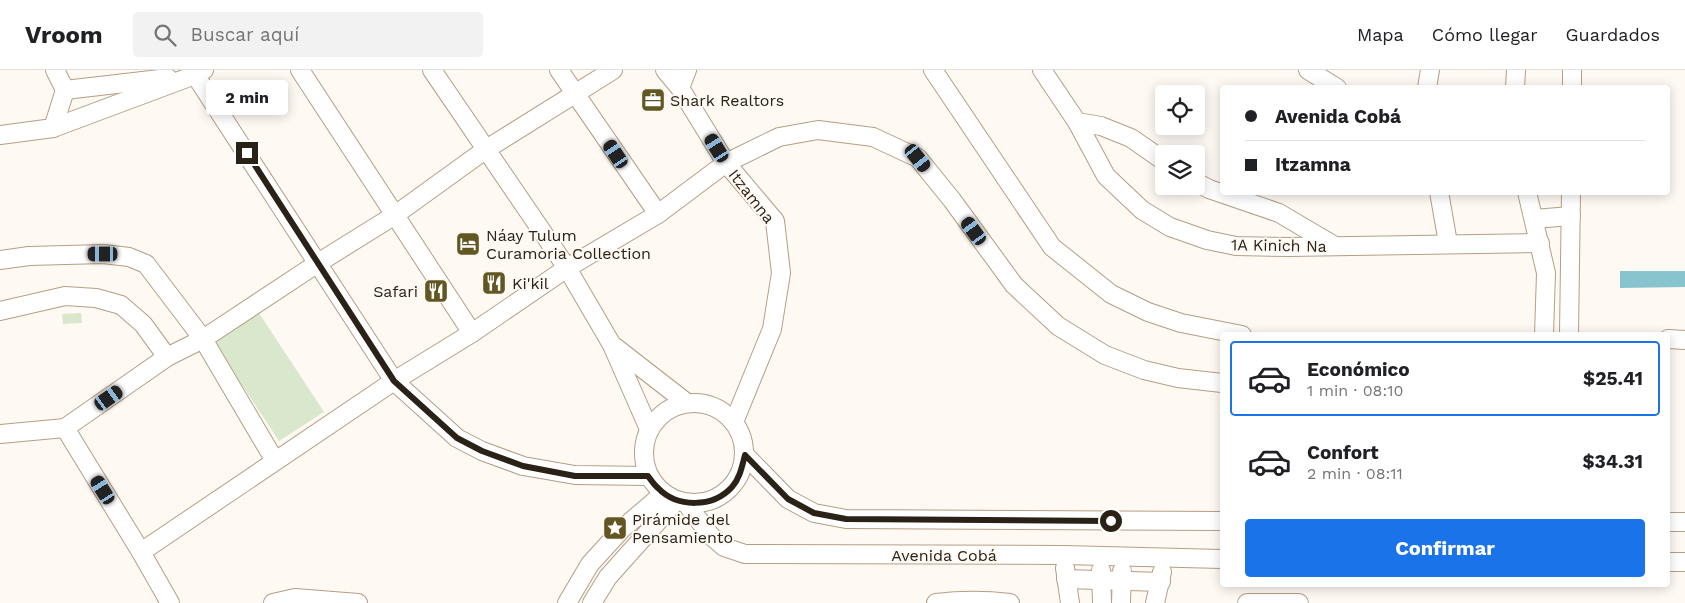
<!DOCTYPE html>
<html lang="es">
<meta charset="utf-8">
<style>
:root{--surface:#fff;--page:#f2f2f2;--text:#202124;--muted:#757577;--line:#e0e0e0;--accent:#1a73e8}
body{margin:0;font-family:"Work Sans",sans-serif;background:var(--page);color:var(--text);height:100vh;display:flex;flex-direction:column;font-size:19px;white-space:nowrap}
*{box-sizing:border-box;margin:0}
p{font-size:16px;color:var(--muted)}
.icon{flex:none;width:28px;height:28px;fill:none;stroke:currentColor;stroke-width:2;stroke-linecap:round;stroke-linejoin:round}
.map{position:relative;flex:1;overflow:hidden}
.side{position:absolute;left:1220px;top:262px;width:450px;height:255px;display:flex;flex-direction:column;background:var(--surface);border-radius:5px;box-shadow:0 2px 12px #0003}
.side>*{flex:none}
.banner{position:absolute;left:1220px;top:15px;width:450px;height:110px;border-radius:5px;box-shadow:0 2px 12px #0003;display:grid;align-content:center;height:110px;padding:0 25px;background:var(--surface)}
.tools{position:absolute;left:1155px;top:15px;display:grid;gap:10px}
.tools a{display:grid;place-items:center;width:50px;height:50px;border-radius:5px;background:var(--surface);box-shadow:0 2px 12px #0003;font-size:25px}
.end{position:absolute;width:22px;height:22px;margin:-11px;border:6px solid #2b2217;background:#fff;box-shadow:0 0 0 2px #fff}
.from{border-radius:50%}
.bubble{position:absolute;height:35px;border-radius:5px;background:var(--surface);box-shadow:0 2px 12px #0003;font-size:16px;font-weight:700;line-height:35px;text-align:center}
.car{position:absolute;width:15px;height:30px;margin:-15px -8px;border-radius:6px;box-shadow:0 0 4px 1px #0007;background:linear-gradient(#222 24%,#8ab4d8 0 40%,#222 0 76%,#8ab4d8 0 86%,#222 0)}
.banner b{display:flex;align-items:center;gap:18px;height:48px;font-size:19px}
.banner b+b{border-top:1px solid var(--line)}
.banner i{width:12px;height:12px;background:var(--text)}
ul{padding:9px 0 0;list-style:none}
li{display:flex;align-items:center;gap:15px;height:75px;margin:0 10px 8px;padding:0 15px;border:2px solid transparent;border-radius:5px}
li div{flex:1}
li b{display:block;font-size:19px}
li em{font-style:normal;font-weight:700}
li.active{border-color:var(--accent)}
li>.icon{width:45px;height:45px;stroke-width:1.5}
.cta{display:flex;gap:10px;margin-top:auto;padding:10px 25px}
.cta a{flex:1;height:58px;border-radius:5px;background:var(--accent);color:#fff;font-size:20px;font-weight:700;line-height:58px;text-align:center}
header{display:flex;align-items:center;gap:30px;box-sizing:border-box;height:70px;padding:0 25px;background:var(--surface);border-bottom:1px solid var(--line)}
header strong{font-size:24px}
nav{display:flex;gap:28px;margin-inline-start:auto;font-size:18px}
.search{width:350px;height:45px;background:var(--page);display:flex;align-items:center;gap:12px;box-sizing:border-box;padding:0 18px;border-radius:5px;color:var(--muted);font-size:19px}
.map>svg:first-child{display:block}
.green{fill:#d9e8cc}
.water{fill:#88c4cd}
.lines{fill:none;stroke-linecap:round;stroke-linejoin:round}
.minor-casing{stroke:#b69e83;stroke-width:20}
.minor{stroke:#fff;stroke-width:18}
.route{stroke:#2b2217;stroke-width:6}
.labels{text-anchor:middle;stroke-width:4;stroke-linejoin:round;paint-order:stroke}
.poi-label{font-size:16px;fill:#2b2217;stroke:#fef9f3;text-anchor:start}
.street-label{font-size:16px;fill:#2b2217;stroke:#fef9f3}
</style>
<header>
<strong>Vroom</strong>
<div class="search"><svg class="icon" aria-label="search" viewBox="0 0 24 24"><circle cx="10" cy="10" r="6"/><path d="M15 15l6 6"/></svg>Buscar aquí</div>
<nav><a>Mapa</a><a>Cómo llegar</a><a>Guardados</a></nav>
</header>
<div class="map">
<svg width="1685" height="533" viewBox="0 0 1685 533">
<rect width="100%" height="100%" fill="#fef9f3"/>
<g class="green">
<polygon points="257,240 324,342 279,371 212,270"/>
<polygon points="81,243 82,253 63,254 62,244"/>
</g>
<polygon class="water" points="1620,201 1685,201 1685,217 1620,218"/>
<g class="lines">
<defs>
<g id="minor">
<polyline points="192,0 394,311 457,368 482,381 523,396 575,405 648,406"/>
<polyline points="300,0 472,263"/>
<polyline points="432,0 567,198 612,275 649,359"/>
<polyline points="559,0 658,144"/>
<polyline points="665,0 680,18 726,93 775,151 781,203 772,259 734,352"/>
<polyline points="933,0 1052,177 1111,224 1148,242 1181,253 1242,265"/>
<polyline points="1042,0 1077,52 1106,106 1142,140 1170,157 1207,170 1236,176 1289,177 1540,173"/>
<polyline points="1308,0 1337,18"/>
<polyline points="680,18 687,0"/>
<polyline points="1427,18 1430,0"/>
<polyline points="1515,18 1516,0"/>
<polyline points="1572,18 1572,0"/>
<polyline points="65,20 168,8"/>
<polyline points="1077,52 1101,56 1131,68 1164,91"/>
<polyline points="53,58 195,5 204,0"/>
<polyline points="0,65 53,58 65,20 55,0"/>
<polyline points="1196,112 1209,119 1279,143 1335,176"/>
<polyline points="1439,122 1448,173"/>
<polyline points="1527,122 1546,203 1544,265"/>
<polyline points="1534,149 1571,146"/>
<polyline points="0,190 29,186 103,184 129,187 146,194 203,269 275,391"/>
<polyline points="0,241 65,226 96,228 121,235 143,254 167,287"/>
<polyline points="1569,265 1571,122"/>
<polyline points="1668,269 1685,270"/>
<polyline points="615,277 687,333"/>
<circle cx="694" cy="383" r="50"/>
<polyline points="65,358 141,482 170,533"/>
<polyline points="0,364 65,358 167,287 203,269 318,193 395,145 485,80 613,0"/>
<polyline points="745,385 788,429 814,443 846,449 1222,451"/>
<polyline points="686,433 710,465 724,477 745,484 1064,485 1222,489"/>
<polyline points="1668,452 1685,452"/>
<polyline points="141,482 394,311 472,263 567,198 658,144 726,93 779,67 818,60 873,67 918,88 952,130 1014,215 1058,256 1105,285 1144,300 1178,308 1222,313"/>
<polyline points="1668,492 1685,492"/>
<polyline points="1065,498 1070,533"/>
<polyline points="1101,500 1102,533"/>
<polyline points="1066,509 1161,512"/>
<polyline points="273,533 295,528 358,533"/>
<polyline points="567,533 590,494 622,459 664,423"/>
<polyline points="592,533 608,507 676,431"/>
<path d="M 936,533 C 961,530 985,530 1010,533"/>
<polyline points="1121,533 1122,501"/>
<polyline points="1155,533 1162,502"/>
<polyline points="1247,533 1299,533"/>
</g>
</defs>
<use href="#minor" class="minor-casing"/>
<use href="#minor" class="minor"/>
</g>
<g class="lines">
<path class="route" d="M 247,83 L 394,311 L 457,368 L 482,381 L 523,396 L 575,406 L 648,406 C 651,410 654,415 658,418 C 677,438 713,438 732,417 C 740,408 742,396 745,385 L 788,429 L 814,443 L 846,449 L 1111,451"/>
</g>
<defs>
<symbol id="office-square" viewBox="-11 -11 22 22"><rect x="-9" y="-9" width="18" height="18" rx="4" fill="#625723" stroke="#fef9f3"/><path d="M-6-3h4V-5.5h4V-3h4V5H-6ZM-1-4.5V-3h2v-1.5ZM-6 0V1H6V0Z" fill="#fff"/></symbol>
<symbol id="hotel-square" viewBox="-11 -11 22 22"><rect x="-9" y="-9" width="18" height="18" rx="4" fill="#625723" stroke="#fef9f3"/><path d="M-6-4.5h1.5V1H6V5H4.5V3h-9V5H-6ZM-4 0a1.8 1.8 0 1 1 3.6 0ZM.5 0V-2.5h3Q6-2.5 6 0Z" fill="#fff"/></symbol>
<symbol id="restaurant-square" viewBox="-11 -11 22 22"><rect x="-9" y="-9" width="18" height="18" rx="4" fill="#625723" stroke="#fef9f3"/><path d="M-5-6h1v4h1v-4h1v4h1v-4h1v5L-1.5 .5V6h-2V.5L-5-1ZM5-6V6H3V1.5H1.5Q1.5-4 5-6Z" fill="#fff"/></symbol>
<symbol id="sight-square" viewBox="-11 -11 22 22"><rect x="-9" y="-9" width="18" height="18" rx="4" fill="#625723" stroke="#fef9f3"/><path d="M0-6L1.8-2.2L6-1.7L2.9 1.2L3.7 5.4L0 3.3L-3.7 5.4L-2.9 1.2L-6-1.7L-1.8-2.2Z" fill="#fff"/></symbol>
</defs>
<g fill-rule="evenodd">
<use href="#office-square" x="639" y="16" width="28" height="28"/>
<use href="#hotel-square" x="454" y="160" width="28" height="28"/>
<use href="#restaurant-square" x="480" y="199" width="28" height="28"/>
<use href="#restaurant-square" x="422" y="207" width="28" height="28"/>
<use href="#sight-square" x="601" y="444" width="28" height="28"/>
</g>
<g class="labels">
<g class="poi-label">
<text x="670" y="36">Shark Realtors</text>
<text x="486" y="171">Náay Tulum<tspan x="486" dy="18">Curamoria Collection</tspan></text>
<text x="512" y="219">Ki'kil</text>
<text x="418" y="227" text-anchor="end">Safari</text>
<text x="632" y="455">Pirámide del<tspan x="632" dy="18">Pensamiento</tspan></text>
</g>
<g class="street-label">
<text transform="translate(752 126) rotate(52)" y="6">Itzamna</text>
<text transform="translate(1279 175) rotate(1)" y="6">1A Kinich Na</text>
<text x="944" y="491">Avenida Cobá</text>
</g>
</g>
</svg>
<div class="tools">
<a><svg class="icon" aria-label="locate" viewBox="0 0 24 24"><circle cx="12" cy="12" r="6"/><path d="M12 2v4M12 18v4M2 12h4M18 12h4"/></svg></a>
<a><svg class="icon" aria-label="layers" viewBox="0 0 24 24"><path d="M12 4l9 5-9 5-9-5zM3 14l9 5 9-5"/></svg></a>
</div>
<i class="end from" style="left:1111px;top:451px"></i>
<i class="end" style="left:247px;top:83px"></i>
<div class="bubble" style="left:206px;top:10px;width:82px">2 min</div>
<i class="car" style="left:717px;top:78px;rotate:328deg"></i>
<i class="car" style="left:616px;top:84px;rotate:326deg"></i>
<i class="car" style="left:918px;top:88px;rotate:141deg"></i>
<i class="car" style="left:974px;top:161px;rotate:324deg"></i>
<i class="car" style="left:103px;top:184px;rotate:270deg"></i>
<i class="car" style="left:109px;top:328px;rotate:55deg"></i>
<i class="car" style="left:103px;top:420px;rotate:328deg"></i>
<div class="banner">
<b><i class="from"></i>Avenida Cobá</b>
<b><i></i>Itzamna</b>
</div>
<section class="side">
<ul>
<li class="active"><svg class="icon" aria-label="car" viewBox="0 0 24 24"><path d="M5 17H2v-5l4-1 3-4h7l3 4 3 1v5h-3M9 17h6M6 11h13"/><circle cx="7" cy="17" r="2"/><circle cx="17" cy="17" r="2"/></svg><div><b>Económico</b><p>1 min · 08:10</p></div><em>$25.41</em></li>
<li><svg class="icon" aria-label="car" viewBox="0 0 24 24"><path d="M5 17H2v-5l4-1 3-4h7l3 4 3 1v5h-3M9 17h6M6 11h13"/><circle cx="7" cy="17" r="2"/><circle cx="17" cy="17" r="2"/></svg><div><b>Confort</b><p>2 min · 08:11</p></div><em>$34.31</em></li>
</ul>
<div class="cta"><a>Confirmar</a></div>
</section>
</div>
